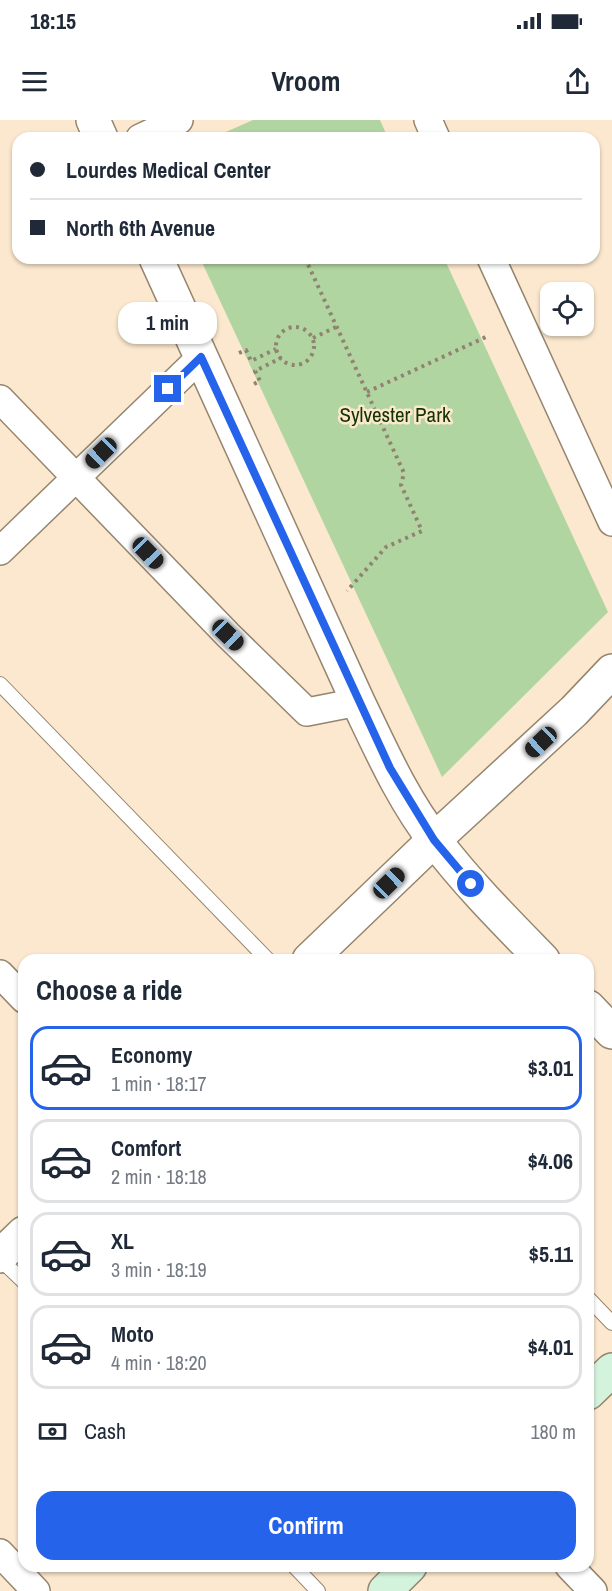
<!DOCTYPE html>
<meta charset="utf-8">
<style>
:root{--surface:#fff;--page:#f6f6f7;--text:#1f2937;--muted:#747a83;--line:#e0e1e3;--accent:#2563eb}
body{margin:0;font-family:"Archivo Narrow",sans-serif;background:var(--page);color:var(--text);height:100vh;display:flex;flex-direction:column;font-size:22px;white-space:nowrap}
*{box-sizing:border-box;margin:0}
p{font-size:20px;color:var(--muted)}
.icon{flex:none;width:33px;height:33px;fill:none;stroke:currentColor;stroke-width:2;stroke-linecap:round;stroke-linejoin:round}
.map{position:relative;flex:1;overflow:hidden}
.panel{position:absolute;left:18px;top:834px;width:576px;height:618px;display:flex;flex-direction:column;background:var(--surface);border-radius:18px;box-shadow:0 2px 4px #0004}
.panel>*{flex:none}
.top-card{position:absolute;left:12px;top:12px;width:588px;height:132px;border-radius:18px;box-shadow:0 2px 4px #0004;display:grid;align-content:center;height:132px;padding:0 18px;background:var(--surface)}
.tools{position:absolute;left:540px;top:162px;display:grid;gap:12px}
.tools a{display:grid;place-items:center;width:54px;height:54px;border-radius:12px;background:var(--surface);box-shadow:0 2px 4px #0004;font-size:30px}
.end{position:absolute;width:27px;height:27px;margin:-14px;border:8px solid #2563eb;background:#fff;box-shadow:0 0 0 3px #fff}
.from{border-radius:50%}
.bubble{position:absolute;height:42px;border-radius:18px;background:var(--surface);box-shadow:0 2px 4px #0004;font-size:20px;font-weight:800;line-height:42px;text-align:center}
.car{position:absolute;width:18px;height:36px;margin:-18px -9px;border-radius:8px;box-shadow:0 0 4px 2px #0007;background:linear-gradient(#222 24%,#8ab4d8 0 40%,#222 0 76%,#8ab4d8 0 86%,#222 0)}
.top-card b{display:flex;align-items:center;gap:21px;height:57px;font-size:22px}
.top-card b+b{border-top:2px solid var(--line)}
.top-card i{width:15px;height:15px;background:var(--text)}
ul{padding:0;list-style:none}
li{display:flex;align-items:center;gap:18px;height:84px;margin:0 12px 9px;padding:0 6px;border:3px solid var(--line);border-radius:18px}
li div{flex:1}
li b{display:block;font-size:22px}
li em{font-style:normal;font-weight:800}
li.selected{border-color:var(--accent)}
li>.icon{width:54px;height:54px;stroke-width:1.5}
h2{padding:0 18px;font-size:27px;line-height:72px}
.pay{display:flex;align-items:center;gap:15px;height:66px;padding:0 18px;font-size:22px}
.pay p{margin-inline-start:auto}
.cta{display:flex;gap:12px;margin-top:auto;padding:12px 18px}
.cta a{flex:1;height:69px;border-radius:18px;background:var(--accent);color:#fff;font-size:24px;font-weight:800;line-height:69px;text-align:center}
.status{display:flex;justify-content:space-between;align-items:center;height:42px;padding:0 30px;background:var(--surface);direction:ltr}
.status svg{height:16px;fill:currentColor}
header{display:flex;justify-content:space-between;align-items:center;height:78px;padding:0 18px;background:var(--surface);font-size:27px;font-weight:800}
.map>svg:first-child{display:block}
.green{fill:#b1d5a1}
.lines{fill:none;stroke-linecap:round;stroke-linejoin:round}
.service-casing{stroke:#96856e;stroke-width:16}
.minor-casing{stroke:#96856e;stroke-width:30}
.tertiary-casing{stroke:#96856e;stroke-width:36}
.secondary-casing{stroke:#96856e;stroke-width:36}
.path{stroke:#908372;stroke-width:4;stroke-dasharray:3 4.5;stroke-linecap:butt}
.service{stroke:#fff;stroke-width:14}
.minor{stroke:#fff;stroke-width:27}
.tertiary{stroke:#fff;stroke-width:33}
.secondary{stroke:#d4f3dd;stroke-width:33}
.route{stroke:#2563eb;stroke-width:8}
.labels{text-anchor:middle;stroke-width:5;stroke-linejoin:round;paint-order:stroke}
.park-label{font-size:21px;fill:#133400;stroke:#fbe8ce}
</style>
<div class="status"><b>18:15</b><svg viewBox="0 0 49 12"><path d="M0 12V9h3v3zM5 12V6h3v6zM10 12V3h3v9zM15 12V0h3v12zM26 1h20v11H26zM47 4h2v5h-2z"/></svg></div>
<header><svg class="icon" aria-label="menu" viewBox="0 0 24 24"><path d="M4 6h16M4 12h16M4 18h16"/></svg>Vroom<svg class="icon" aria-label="share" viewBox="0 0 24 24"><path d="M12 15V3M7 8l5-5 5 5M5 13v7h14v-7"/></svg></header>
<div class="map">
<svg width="612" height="1471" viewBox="0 0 612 1471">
<rect width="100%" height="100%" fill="#fbe8ce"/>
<g class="green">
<polygon points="253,0 380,0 388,18 212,18"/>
<polygon points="200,138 444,138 608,492 442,657"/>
</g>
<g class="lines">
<defs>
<g id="service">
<polyline points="0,564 268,840"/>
<polyline points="0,1139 24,1162"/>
<polyline points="588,1178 612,1203"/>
<polyline points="294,1446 318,1471"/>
</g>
<g id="minor">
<polyline points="428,0 436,18"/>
<polyline points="140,18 179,0"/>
<polyline points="491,138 612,402"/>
<polyline points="0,279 228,515 307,592 358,582"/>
<polyline points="0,431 201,237"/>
<polyline points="0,854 24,879"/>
<polyline points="0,1433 36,1471"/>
<polyline points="569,1446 593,1471"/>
</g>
<g id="tertiary">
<polyline points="93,0 101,18"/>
<path d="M 156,138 L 358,582 C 381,630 403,680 436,722 C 468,764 506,802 543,840"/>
<polyline points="309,840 434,720 574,591 612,551"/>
<polyline points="588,887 612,912"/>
<polyline points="0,1136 24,1113"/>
</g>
<g id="secondary">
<polyline points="588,1273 612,1250"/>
<polyline points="385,1471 410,1446"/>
</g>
</defs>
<use href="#service" class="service-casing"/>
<use href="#minor" class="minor-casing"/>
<use href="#tertiary" class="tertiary-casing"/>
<use href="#secondary" class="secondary-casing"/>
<g class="path">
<polyline points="305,138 404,353 401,365 422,411 386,427 347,471"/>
<circle cx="295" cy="226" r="19"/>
<polyline points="313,218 336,207"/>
<polyline points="239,233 246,230 251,241 276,229"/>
<polyline points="254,264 260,261 255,251 281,238"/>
<polyline points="367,272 488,216"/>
</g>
<use href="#service" class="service"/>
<use href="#minor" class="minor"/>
<use href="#tertiary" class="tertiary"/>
<use href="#secondary" class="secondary"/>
</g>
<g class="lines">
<polyline class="route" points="168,269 201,237 390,648 434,720 471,764"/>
</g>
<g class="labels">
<g class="park-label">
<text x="395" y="302">Sylvester Park</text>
</g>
</g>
</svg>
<div class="tools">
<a><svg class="icon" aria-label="locate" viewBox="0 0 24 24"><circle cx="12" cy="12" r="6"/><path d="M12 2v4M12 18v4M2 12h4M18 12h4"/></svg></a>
</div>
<i class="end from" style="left:471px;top:764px"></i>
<i class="end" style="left:168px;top:269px"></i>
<div class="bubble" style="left:118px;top:182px;width:99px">1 min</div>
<i class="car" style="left:101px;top:333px;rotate:226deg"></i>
<i class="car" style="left:148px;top:433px;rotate:136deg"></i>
<i class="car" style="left:228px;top:515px;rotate:134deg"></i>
<i class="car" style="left:541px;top:622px;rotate:227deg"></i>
<i class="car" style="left:389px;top:763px;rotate:46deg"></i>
<div class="top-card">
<b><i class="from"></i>Lourdes Medical Center</b>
<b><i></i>North 6th Avenue</b>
</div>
<section class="panel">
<h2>Choose a ride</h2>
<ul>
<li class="selected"><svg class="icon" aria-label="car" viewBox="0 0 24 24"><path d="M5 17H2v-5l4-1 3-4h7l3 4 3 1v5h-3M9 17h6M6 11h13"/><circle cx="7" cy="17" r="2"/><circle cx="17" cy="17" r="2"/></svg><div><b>Economy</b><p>1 min · 18:17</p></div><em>$3.01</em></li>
<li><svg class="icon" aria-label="car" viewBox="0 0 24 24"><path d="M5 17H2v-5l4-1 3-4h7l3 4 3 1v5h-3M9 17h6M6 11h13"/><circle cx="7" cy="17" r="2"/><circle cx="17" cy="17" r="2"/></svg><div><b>Comfort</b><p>2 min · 18:18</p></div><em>$4.06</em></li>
<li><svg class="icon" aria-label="car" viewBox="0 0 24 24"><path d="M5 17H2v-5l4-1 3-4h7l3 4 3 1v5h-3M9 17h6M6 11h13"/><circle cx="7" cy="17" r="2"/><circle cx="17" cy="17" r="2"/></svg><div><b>XL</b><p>3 min · 18:19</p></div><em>$5.11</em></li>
<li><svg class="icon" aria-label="car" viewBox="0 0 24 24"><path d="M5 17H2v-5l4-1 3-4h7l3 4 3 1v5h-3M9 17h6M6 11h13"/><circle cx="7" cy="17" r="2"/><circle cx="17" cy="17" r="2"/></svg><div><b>Moto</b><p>4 min · 18:20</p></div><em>$4.01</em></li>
</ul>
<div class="pay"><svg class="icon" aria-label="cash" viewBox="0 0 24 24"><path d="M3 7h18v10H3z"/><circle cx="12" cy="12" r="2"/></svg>Cash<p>180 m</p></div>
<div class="cta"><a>Confirm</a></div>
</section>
</div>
